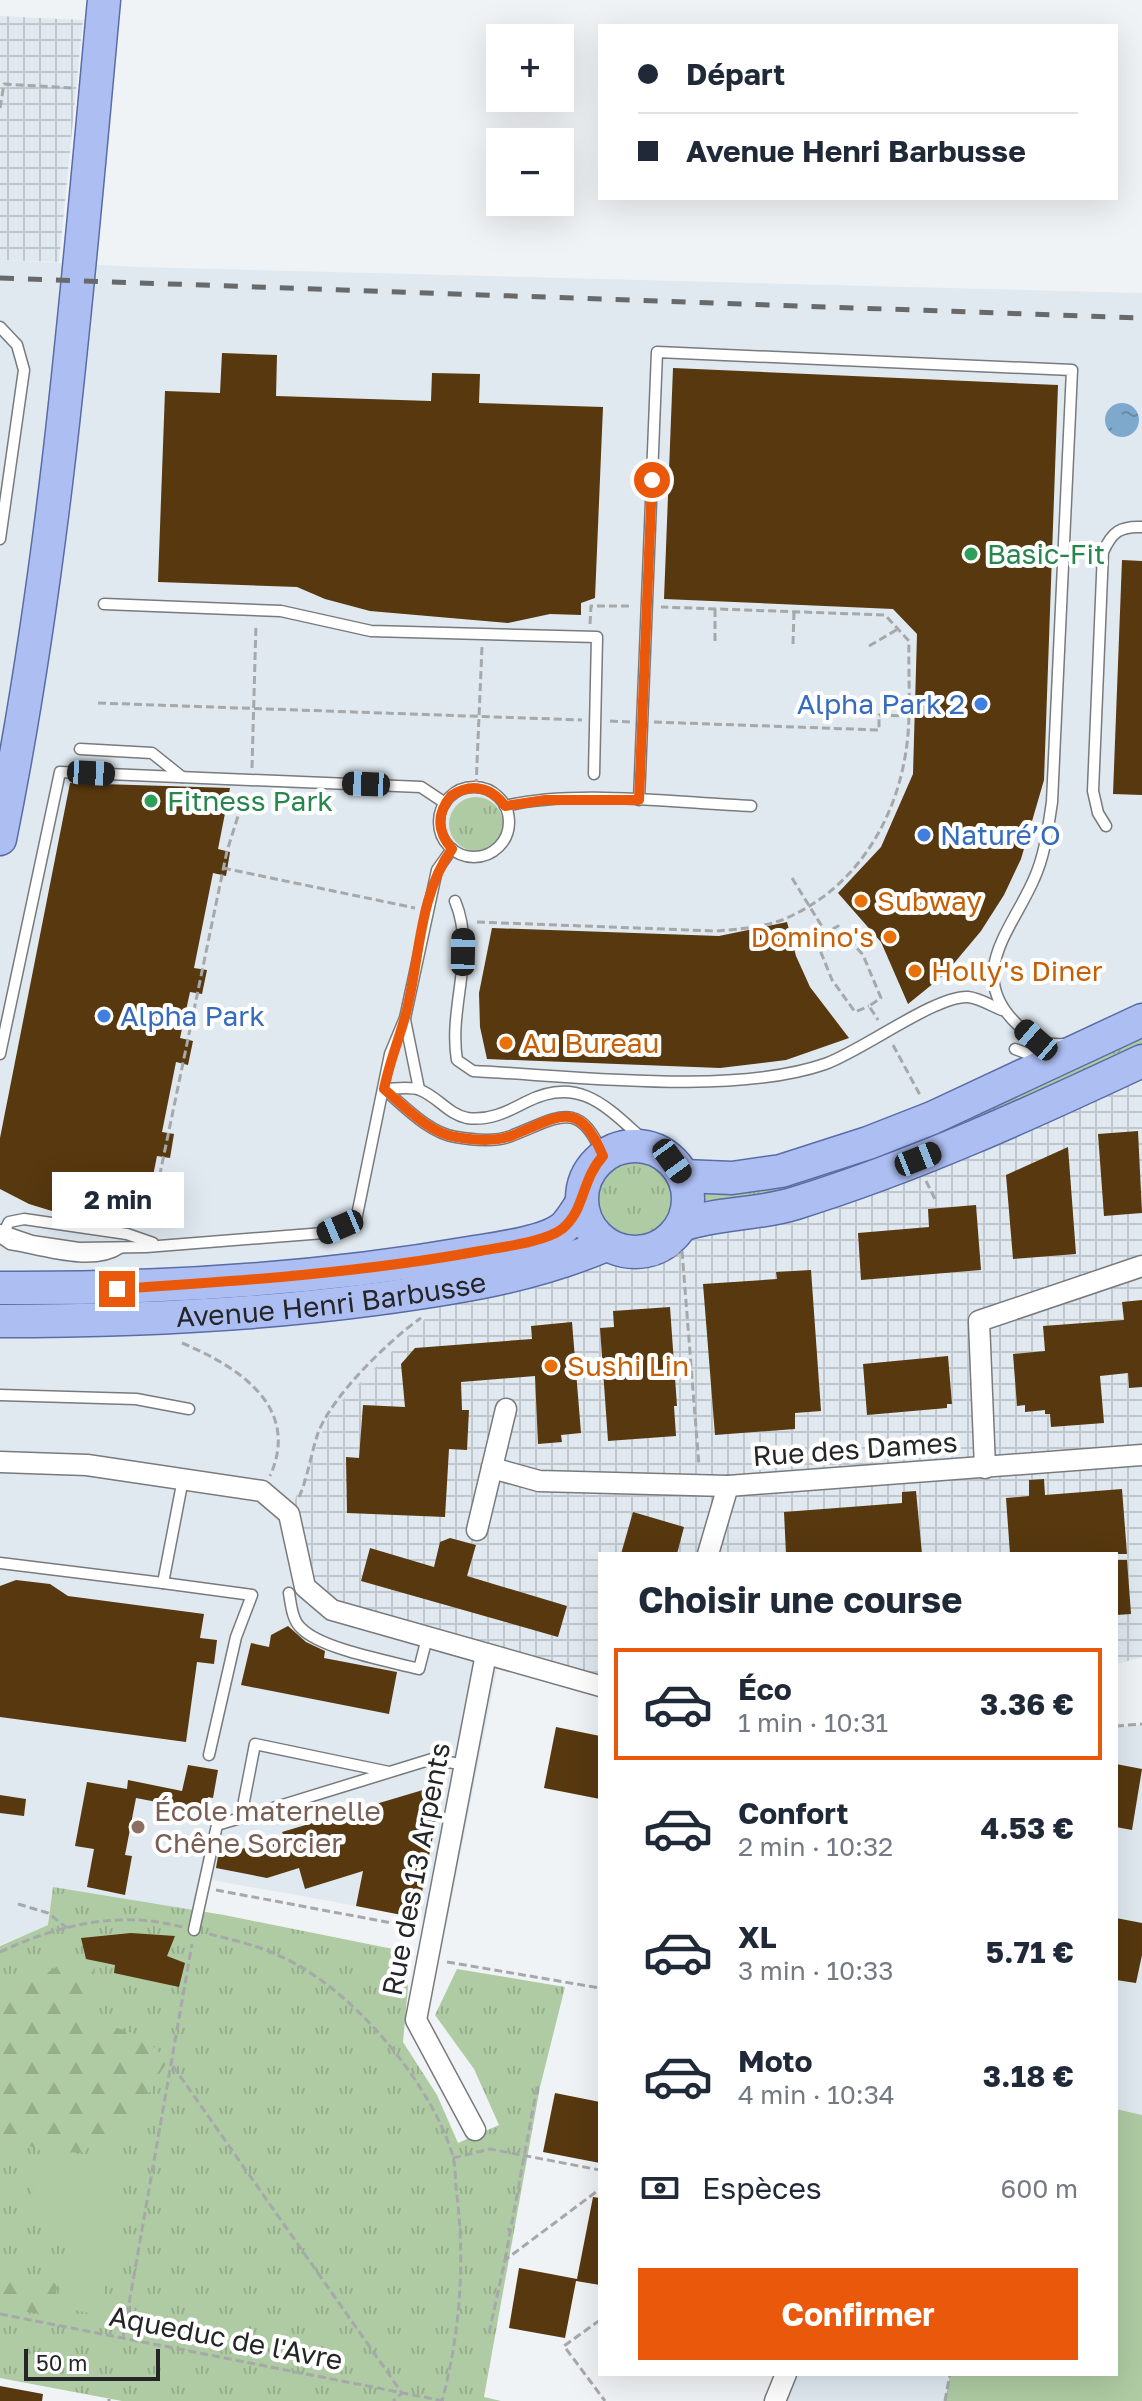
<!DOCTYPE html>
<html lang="fr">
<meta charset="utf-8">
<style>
:root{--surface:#fff;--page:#f6f6f7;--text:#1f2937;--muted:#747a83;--line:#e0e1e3;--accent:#ea580c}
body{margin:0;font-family:"Golos Text",sans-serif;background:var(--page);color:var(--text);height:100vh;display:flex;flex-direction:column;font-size:30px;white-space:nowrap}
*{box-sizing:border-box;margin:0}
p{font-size:26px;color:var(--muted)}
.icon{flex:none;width:44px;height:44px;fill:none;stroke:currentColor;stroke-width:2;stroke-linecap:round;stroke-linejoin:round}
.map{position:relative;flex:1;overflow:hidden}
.side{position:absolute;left:598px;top:1552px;width:520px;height:824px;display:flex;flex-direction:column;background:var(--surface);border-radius:0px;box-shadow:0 8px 32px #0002}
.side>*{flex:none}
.guide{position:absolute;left:598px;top:24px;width:520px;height:176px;border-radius:0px;box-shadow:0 8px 32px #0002;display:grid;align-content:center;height:176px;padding:0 40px;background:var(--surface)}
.controls{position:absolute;left:486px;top:24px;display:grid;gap:16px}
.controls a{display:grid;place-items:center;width:88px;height:88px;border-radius:0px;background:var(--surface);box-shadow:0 8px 32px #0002;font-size:40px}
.scale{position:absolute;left:24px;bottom:20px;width:136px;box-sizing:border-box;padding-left:8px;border:4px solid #242526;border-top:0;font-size:22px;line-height:28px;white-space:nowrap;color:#242526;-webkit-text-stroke:6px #fff;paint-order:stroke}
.end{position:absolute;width:36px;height:36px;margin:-18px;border:10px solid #ea580c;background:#fff;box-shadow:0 0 0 4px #fff}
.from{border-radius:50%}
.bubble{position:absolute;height:56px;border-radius:0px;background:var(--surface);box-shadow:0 8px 32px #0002;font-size:26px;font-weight:700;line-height:56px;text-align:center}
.car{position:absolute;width:24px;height:48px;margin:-24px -12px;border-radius:10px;box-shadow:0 0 6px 2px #0007;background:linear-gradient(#222 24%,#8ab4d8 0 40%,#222 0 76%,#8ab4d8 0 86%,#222 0)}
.guide b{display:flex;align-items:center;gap:28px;height:76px;font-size:30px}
.guide b+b{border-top:2px solid var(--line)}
.guide i{width:20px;height:20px;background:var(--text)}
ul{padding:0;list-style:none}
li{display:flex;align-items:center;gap:24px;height:112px;margin:0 16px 12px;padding:0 24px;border:4px solid transparent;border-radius:0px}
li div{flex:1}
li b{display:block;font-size:30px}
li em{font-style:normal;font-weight:700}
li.current{border-color:var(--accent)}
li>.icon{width:72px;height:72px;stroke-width:1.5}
h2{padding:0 40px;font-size:36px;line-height:96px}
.pay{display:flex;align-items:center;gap:20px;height:88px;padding:0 40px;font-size:30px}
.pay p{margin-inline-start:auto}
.primary-button{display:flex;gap:16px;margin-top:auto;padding:16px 40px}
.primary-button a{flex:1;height:92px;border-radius:0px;background:var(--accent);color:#fff;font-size:32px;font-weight:700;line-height:92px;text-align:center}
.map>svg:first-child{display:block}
.built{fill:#e0e9f0}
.industrial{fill:url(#industrial-grid)}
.grass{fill:url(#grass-tufts)}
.forest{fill:url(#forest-firs)}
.garden{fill:#aecba3}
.water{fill:url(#water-ripples)}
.building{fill:#57380f}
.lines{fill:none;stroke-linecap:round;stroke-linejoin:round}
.lane-casing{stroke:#787a7c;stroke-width:13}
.street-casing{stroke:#787a7c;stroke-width:23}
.primary-casing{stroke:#5a6ca5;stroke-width:35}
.path{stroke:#a6a8aa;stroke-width:3;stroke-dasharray:8 4;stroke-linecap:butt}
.lane{stroke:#fff;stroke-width:10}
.street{stroke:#fff;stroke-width:20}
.primary{stroke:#adbef2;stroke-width:32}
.rail{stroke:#68696b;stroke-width:5;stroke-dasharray:14 14;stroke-linecap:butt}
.route{stroke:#ea580c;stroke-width:10}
.leisure-dot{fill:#2e9e5b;stroke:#fff;stroke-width:3}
.shop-dot{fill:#3f7fe0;stroke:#fff;stroke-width:3}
.food-dot{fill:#e8710a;stroke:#fff;stroke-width:3}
.education-dot{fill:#8d6e63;stroke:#fff;stroke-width:3}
.labels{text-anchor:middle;stroke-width:8;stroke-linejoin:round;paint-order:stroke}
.leisure-label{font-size:28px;fill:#27864d;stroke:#fff;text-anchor:start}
.shop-label{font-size:28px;fill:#366cbe;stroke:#fff;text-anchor:start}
.food-label{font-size:28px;fill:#c56008;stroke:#fff;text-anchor:start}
.street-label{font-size:28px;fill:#242526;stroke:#fff}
.education-label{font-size:28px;fill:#785e54;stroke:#fff;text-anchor:start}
</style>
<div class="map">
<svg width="1142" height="2401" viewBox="0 0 1142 2401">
<defs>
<pattern id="industrial-grid" width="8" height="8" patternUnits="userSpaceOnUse" patternTransform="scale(2)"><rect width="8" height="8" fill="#e0e9f0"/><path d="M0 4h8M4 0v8" fill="none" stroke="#c0c8ce"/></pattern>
<pattern id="grass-tufts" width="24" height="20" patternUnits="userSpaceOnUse" patternTransform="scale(2)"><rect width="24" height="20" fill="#aecba3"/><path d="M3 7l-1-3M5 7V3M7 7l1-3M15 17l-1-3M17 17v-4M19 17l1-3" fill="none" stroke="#96ae8c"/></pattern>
<pattern id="forest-firs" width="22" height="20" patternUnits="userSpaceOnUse" patternTransform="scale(2)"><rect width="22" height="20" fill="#aecba3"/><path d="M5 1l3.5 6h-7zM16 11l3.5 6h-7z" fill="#96ae8c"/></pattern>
<pattern id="water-ripples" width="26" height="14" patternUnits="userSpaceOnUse" patternTransform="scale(2)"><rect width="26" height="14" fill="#7fa8cd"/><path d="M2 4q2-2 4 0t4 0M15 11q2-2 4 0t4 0" fill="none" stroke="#6889a6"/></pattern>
</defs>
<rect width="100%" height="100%" fill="#f0f3f5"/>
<g class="built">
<polygon points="0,260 140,267 1142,293 1142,1657 1116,1664 1116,1554 600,1554 503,1639 447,1922 206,1879 198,1911 48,1925 0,1945"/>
<polygon points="1142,1725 1142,2115 1116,2109 1116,1727"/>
<polygon points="786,2374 950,2374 945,2401 775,2401"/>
</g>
<g class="industrial">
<polygon points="0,16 83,20 59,262 0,260"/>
<polygon points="1142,1054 1142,1657 1116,1664 1116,1554 600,1554 600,1674 346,1614 305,1587 289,1514 331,1411 437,1307"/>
</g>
<g class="grass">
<circle cx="476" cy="824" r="27"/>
<polygon points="1142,1033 1142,1048 998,1114 774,1199 702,1206 703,1188"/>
<circle cx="636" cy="1199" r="37"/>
<polygon points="53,1887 224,1915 398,1950 408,1987 403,2042 437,2095 458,2143 499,2125 474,2069 435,2015 457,1969 565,1987 540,2087 484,2397 501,2401 122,2401 0,2378 0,1946 48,1925"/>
</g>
<g class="forest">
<path d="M 64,1962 L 95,1968 L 88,2018 L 144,2037 L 168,2061 C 149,2087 143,2110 126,2135 L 94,2136 L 85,2153 L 42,2151 L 10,2138 L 0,2163 L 0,2003 Z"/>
<polygon points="0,2258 17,2271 58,2284 51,2316 0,2307"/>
</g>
<g class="garden">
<polygon points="1116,2109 1142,2115 1142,2401 945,2401 950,2374 1116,2374"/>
<polygon points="39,2154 126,2169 115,2225 29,2211"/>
<polygon points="73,2222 117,2232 99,2315 56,2306"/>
</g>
<circle class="water" cx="1122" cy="420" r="17"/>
<g class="building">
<polygon points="222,353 277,355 276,396 431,401 432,373 480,374 479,403 603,407 595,598 581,603 581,615 550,614 508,623 370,611 325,599 297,587 158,582 165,391 220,393"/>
<polygon points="673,368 1058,385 1044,780 1021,859 1004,895 981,931 945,974 908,1004 881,942 838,893 881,847 913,774 917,634 893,609 664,599"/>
<polygon points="1122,560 1142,561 1142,795 1113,794"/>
<polygon points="70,783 230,788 218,849 230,852 226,876 213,873 194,968 207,970 202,994 190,992 180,1038 193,1041 188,1065 176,1062 162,1132 174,1134 170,1158 157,1156 145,1216 103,1218 65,1215 29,1204 0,1189 0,1138"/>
<polygon points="787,922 796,956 810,987 849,1038 786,1060 720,1068 487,1059 480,1027 479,993 492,928 719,936"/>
<polygon points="1138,1131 1142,1213 1104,1216 1098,1134"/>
<polygon points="1068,1147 1076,1254 1013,1259 1006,1175"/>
<polygon points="976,1205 981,1270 861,1280 858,1233 929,1227 928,1209"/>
<polygon points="811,1270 821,1411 795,1413 795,1429 715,1435 703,1284 777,1279 776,1272"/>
<polygon points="1142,1300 1142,1387 1129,1388 1128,1373 1100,1376 1104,1423 1051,1427 1050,1414 1045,1414 1045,1410 1025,1412 1025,1405 1017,1406 1013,1354 1045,1351 1043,1326 1124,1320 1122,1302"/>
<polygon points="670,1307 677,1406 674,1406 676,1436 608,1441 600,1328 614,1327 613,1311"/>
<polygon points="572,1322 581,1433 561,1435 562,1442 538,1444 535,1376 461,1382 462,1410 469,1410 467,1450 449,1449 445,1517 347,1513 346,1457 359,1458 363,1405 405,1407 401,1364 415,1348 532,1339 531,1326"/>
<polygon points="948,1356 952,1404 947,1404 947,1408 867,1415 863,1364"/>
<polygon points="1044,1479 1045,1495 1122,1489 1127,1554 1010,1554 1006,1498 1029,1496 1029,1480"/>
<polygon points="916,1491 922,1554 786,1554 784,1512 902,1503 902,1492"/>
<polygon points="633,1512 684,1527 677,1554 621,1554"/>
<polygon points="450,1538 476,1545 467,1576 567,1606 558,1637 361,1581 370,1548 434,1567 440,1542"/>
<polygon points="1116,1560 1127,1560 1131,1614 1116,1615"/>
<polygon points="16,1580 50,1584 68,1596 204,1614 200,1638 217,1640 214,1664 197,1662 186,1742 0,1717 0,1586"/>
<polygon points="288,1626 306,1642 325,1651 324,1658 397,1672 389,1714 241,1685 251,1643 269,1647 271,1635"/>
<polygon points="556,1727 600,1736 600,1799 544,1788"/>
<polygon points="1116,1764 1142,1769 1132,1830 1116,1827"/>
<polygon points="188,1765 218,1770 213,1798 208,1797 204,1811 136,1798 125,1855 132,1856 125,1895 87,1887 94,1849 75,1846 87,1782 127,1789 128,1780 182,1791"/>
<polygon points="443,1784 417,1918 356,1906 363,1871 305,1889 299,1868 267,1878 216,1868 218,1856 284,1836 282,1832"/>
<polygon points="0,1795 26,1799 24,1816 0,1813"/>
<polygon points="1116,1918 1142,1923 1142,1955 1136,1983 1116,1980"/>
<polygon points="131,1933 175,1936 167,1956 185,1963 179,1987 114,1973 115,1965 86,1959 81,1938"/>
<polygon points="555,2093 600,2102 600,2163 543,2152"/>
<polygon points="593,2197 600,2198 600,2285 576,2281 565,2338 509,2328 519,2268 577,2279"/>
<polygon points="0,2386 43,2394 42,2401 0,2401"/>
</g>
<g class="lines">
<defs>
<g id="lane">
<polyline points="0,327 17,345 24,370 0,539"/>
<polyline points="104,604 281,611 371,631 597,637 594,774"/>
<polyline points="80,749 152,753 182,777"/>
<circle cx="474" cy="822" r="35"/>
<path d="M 639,800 L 657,352 L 1072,370 L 1052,802 C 1048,828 1045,855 1034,879 C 1012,930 963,976 1020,1027 C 1034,1038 1045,1046 1064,1044"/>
<path d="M 505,806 C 574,789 678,803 751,806"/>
<path d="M 1106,826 L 1098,813 L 1093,791 L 1103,552 C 1112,532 1120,526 1142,527"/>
<path d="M 455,901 C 477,953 448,1007 457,1060 L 473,1071 C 574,1076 732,1096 825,1064 C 862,1051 936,995 968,997 C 979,998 992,1006 1002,1010"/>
<polyline points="405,1020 419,1089"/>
<polyline points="1015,1049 1031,1055 1031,1066"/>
<polyline points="0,1054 60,772 421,787 445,803"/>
<path d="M 384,1089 C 394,1089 411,1086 420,1090 C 438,1097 448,1114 467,1118 C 489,1121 507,1112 526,1102 C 586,1071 614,1117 657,1151"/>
<path d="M 384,1089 C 404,1106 429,1133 456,1137 C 473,1140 495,1142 511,1136 C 558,1118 579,1097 603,1156"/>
<polyline points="0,1230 32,1241 79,1248 146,1247 324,1233 356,1220 390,1054 405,1018 437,870 452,849"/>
<path d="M 120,1248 C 92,1267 41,1249 10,1244 L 1,1238 L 9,1222 L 24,1219 L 127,1234 L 153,1243"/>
<polyline points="0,1395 136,1399 189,1409"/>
<polyline points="0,1563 163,1583 183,1479"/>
<polyline points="163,1583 252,1595 236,1637 209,1755"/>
<path d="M 289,1593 C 291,1604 292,1620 301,1628 C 321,1649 389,1661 419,1669 L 427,1638"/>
<polyline points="389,1772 255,1744 244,1801 247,1816 432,1759 465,1765"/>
<polyline points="194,1930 217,1825 247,1816"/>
</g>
<g id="street">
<polyline points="0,1462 87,1465 262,1491 289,1514 305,1587 332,1610 600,1686"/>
<polyline points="492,1468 539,1481 728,1486 1142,1455"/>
<polyline points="985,1468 979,1321 1142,1266"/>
<polyline points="477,1530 506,1409"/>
<polyline points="708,1554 728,1486"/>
<polyline points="475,2130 416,2020 486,1654"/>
<polyline points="775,2401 786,2374"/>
</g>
<g id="primary">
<path d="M 0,839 C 56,562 78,281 104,0"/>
<circle cx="635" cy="1199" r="53"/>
<polyline points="683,1176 732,1178 781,1171 868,1143 932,1118 1142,1020"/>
<path d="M 682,1225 C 720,1212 759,1215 796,1203 C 915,1166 1029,1114 1142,1061"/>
<path d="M 0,1288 C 157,1289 314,1280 469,1253 C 493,1249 544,1243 563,1228 C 570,1222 576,1211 581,1204"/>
<path id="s1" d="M 0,1321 C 128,1321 249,1316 376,1299 C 456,1288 531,1277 606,1245"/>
</g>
</defs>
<use href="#lane" class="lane-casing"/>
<use href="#street" class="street-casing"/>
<use href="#primary" class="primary-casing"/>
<g class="path">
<polyline points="0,108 4,84 72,88"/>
<polyline points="715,609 715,641"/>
<polyline points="590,624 591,606 633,606"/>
<polyline points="793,644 794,612"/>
<polyline points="869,646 898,629"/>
<polyline points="98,703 582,720"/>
<polyline points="610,721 630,722"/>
<polyline points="654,722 879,730 879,715 907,716"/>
<polyline points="252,768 256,624"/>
<polyline points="476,787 482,647"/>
<polyline points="223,868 415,908"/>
<polyline points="792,878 826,933 838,926 863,955 881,998 869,1006 878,1020"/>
<path d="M 477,922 L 716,931 C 742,929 770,927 793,915 C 856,885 894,822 905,757 C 912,720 908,678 909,641 L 885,615 L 661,607"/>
<polyline points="825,933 816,940 832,980 855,1012 869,1006"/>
<polyline points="893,1045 920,1095"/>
<polyline points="926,1181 935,1199"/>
<polyline points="145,1216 151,1217 227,851 245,794"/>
<polyline points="682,1251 699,1466"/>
<polyline points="626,1262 657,1264 682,1251"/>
<path d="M 182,1343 C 239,1367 301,1407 270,1476"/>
<path d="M 299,1497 C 307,1480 311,1454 318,1433 C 332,1396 389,1340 421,1318"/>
<polyline points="1116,1726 1142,1724"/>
<polyline points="216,1890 413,1927"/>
<polyline points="18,1904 48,1913 67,1928"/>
<path d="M 209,1934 C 234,1940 260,1946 284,1958 C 353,1990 429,2081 452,2153 C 456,2166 455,2182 457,2195 C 465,2264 460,2334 442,2401"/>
<path d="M 0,1952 C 58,1925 119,1910 182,1927"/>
<polyline points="447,1962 600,1988"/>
<polyline points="173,2066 402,2393 393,2401"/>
<polyline points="453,2158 490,2149 600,2170"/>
<polyline points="505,2260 537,2087"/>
<polyline points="0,2314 444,2401"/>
<polyline points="600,2320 564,2346 605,2401"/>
<polyline points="489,2333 505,2260 600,2189"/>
<polyline points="123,2338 192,1944"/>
<polyline points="109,2401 109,2399"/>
<polyline points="945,2401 950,2374"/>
</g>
<use href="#lane" class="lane"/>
<use href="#street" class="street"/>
<use href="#primary" class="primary"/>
<polyline class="rail" points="0,278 1142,318"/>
</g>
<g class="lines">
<path class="route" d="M 117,1289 C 239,1281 360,1273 480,1251 C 502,1247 545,1242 562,1229 C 585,1211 581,1180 603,1156 C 578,1097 559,1117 511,1136 C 495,1142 473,1140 456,1137 C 429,1133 404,1106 384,1089 C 389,1064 398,1042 405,1017 C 420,962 418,896 452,849 C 437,832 436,814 451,796 C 470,783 491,786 505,806 L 545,800 L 639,800 L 652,480"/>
</g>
<g class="leisure-dot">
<circle cx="971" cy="554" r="8"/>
<circle cx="151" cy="801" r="8"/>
</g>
<g class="shop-dot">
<circle cx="981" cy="704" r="8"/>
<circle cx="924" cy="835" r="8"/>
<circle cx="104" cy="1016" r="8"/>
</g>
<g class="food-dot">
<circle cx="861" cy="901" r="8"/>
<circle cx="890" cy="937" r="8"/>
<circle cx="915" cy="971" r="8"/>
<circle cx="506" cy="1043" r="8"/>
<circle cx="551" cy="1366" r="8"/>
</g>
<circle class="education-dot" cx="138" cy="1827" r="8"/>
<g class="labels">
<g class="leisure-label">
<text x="987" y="564">Basic-Fit</text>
<text x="167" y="811">Fitness Park</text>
</g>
<g class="shop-label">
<text x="965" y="714" text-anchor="end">Alpha Park 2</text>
<text x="940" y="845">Naturé’O</text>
<text x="120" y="1026">Alpha Park</text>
</g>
<g class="food-label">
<text x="877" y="911">Subway</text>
<text x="874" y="947" text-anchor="end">Domino's</text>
<text x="931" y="981">Holly's Diner</text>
<text x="522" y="1053">Au Bureau</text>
<text x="567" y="1376">Sushi Lin</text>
</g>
<g class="street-label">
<text dy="10" stroke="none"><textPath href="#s1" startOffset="332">Avenue Henri Barbusse</textPath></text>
<text transform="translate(855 1449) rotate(-4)" y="10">Rue des Dames</text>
<text transform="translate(416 1869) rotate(-79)" y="10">Rue des 13 Arpents</text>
<text transform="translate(226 2338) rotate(11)" y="10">Aqueduc de l'Avre</text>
</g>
<g class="education-label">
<text x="154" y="1821">École maternelle<tspan x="154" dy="32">Chêne Sorcier</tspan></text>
</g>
</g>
</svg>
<div class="controls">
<a>+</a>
<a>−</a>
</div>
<div class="scale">50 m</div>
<i class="end from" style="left:652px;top:480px"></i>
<i class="end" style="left:117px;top:1289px"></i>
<div class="bubble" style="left:52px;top:1172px;width:132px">2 min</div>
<i class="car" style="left:91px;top:773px;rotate:93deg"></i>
<i class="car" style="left:366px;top:784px;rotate:272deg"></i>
<i class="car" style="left:463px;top:952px;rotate:1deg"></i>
<i class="car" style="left:1036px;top:1040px;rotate:311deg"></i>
<i class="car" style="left:918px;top:1159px;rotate:68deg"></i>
<i class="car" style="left:672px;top:1161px;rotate:144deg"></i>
<i class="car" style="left:340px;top:1227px;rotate:247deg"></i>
<div class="guide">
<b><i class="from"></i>Départ</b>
<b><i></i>Avenue Henri Barbusse</b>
</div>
<section class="side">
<h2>Choisir une course</h2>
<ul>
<li class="current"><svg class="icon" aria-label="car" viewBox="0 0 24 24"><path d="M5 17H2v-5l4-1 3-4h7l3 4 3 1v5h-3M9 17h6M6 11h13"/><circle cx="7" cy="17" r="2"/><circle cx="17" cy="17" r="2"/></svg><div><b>Éco</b><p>1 min · 10:31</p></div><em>3.36 €</em></li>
<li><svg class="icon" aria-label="car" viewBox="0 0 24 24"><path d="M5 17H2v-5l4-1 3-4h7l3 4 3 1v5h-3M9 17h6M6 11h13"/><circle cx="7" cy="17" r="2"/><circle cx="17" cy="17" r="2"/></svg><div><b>Confort</b><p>2 min · 10:32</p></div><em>4.53 €</em></li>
<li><svg class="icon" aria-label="car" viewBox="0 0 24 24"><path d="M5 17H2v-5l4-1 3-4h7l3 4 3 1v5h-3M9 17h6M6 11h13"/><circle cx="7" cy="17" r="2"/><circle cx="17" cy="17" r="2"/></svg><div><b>XL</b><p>3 min · 10:33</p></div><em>5.71 €</em></li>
<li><svg class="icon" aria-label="car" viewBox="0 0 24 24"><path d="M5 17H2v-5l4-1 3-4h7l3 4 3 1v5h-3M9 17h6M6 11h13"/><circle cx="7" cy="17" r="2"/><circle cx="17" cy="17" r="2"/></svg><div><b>Moto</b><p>4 min · 10:34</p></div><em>3.18 €</em></li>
</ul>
<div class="pay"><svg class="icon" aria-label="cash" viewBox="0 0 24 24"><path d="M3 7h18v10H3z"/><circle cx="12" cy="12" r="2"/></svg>Espèces<p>600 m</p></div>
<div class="primary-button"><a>Confirmer</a></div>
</section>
</div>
